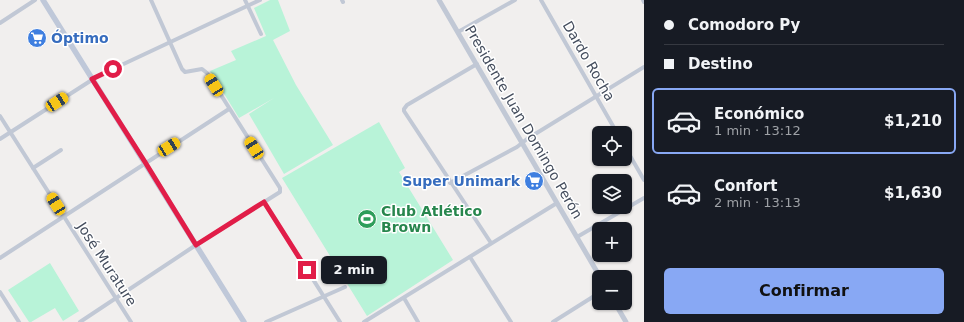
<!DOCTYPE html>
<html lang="es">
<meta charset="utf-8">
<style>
:root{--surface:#171b24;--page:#242831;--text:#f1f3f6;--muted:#9ea1a6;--line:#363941;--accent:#88a8f4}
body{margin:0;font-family:"DejaVu Sans",sans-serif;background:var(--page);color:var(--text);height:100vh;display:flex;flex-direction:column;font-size:15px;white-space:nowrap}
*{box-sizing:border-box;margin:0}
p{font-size:13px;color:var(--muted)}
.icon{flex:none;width:22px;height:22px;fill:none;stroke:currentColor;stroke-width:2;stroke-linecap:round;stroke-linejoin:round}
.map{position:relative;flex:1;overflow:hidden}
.drawer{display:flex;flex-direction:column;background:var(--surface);width:320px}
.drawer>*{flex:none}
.top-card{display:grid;align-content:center;height:88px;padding:0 20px;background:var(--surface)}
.buttons{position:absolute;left:592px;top:126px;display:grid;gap:8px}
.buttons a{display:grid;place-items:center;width:40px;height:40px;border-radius:6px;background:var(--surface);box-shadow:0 1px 3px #0004;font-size:20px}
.end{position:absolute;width:18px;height:18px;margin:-9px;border:5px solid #e11d48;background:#fff;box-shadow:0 0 0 2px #fff}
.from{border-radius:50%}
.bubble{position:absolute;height:28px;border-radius:6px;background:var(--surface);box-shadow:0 1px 3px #0004;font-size:13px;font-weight:700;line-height:28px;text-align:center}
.car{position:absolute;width:12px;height:24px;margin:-12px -6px;border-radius:5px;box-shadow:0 0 3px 1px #0007;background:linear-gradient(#f5c518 24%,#345 0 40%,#f5c518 0 76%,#345 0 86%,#f5c518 0)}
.top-card b{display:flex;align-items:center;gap:14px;height:38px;font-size:15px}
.top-card b+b{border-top:1px solid var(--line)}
.top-card i{width:10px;height:10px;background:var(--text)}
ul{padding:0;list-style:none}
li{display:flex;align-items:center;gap:12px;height:66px;margin:0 8px 6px;padding:0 12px;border:2px solid transparent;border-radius:6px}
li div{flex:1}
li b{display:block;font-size:15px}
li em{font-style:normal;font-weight:700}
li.current{border-color:var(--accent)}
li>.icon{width:36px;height:36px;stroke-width:1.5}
.cta{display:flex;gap:8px;margin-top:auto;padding:8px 20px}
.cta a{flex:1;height:46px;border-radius:6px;background:var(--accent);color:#111;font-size:16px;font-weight:700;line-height:46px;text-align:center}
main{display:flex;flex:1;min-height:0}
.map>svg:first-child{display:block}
.green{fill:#b8f3d8}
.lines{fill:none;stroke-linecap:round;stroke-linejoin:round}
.minor{stroke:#c1c8d5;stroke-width:4}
.tertiary{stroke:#c1c8d5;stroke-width:5}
.secondary{stroke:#bfc8d9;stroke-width:5.5}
.route{stroke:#e11d48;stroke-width:5}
.labels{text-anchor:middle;stroke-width:3;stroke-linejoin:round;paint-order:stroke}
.shop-label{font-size:14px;font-weight:bold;fill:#366cbe;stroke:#fff;text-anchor:start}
.street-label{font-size:14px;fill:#454e5e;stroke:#fff}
.leisure-label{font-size:14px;font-weight:bold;fill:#27864d;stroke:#fff;text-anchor:start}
</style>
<main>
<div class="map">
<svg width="644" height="322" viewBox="0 0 644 322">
<rect width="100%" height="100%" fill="#f1efee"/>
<g class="green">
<polygon points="270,0 278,0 290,31 273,40 296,85 333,145 284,174 249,114 274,98 239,118 210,71 236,60 231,51 266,36 254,8"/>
<polygon points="379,122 405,168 399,172 453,260 367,316 282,178"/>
<polygon points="50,263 79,311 63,321 55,308 31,322 29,322 8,290"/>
</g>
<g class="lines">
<g class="minor">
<polyline points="245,0 261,34"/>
<polyline points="342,0 343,2"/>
<polyline points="541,0 617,133"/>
<polyline points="643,0 644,2"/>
<polyline points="0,23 35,0"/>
<polyline points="458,32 515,0"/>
<polyline points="477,64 407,105 404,109 404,111 491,243"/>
<polyline points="0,116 131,322"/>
<polyline points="0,139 98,76 260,0"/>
<polyline points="625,147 644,180"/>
<polyline points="33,168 61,150"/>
<polyline points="450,183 517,147 527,139 644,67"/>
<polyline points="264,202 340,322"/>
<polyline points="577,237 644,198"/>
<polyline points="470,257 511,322"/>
<polyline points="0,258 229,109"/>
<polyline points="0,292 19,322"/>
<polyline points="404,298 418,322"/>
<polyline points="80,322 196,245 280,192 280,188 207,73 202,69 185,72 182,69 151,0"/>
<polyline points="266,322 345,287"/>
<polyline points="364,322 557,203"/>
<polyline points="553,322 599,293"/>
</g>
<g class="tertiary">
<polyline points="439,0 600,277"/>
<polyline points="615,303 626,322"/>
</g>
<polyline class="secondary" points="43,0 244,322"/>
</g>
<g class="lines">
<polyline class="route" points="113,69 92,79 145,162 196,245 264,202 307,270"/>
</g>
<defs>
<symbol id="supermarket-disc" viewBox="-11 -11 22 22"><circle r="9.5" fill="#3f7fe0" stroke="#fff"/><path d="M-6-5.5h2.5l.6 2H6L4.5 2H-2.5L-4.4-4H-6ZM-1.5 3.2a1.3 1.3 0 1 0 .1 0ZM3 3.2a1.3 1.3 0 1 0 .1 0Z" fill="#fff"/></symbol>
<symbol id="stadium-disc" viewBox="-11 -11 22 22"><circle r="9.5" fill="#2e9e5b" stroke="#fff"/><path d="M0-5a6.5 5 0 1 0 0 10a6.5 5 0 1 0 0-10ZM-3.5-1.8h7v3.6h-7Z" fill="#fff"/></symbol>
</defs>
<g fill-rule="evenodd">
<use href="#supermarket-disc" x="26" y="27" width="22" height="22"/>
<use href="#supermarket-disc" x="523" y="170" width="22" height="22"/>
<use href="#stadium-disc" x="356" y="208" width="22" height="22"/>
</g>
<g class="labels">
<g class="shop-label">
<text x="51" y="43">Óptimo</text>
<text x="520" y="186" text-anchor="end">Super Unimark</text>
</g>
<g class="street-label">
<text transform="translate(589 61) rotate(60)" y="5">Dardo Rocha</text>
<text transform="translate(524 122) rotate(60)" y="5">Presidente Juan Domingo Perón</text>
<text transform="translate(107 264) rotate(57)" y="5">José Murature</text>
</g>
<g class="leisure-label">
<text x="381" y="216">Club Atlético<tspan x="381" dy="16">Brown</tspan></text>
</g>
</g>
</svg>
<div class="buttons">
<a><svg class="icon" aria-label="locate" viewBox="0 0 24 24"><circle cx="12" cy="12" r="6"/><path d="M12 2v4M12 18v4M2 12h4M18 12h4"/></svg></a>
<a><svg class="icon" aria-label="layers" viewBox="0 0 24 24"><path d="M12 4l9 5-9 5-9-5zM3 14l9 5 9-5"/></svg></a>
<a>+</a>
<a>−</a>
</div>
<i class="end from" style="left:113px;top:69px"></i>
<i class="end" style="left:307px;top:270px"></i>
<div class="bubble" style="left:321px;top:256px;width:66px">2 min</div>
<i class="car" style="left:214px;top:85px;rotate:328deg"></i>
<i class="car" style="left:57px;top:102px;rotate:57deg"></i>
<i class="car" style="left:169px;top:147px;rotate:58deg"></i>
<i class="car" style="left:254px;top:148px;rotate:327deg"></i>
<i class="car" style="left:56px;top:204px;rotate:328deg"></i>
</div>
<section class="drawer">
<div class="top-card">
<b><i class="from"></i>Comodoro Py</b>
<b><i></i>Destino</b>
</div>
<ul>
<li class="current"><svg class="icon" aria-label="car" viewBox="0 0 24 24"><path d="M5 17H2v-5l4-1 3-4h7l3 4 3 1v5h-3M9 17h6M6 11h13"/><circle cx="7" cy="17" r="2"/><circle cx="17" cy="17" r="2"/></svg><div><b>Económico</b><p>1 min · 13:12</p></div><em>$1,210</em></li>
<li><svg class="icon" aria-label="car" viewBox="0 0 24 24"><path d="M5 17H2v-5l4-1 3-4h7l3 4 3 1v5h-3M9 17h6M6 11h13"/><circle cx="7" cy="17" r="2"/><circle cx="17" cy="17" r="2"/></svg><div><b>Confort</b><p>2 min · 13:13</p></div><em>$1,630</em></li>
</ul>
<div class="cta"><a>Confirmar</a></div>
</section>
</main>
